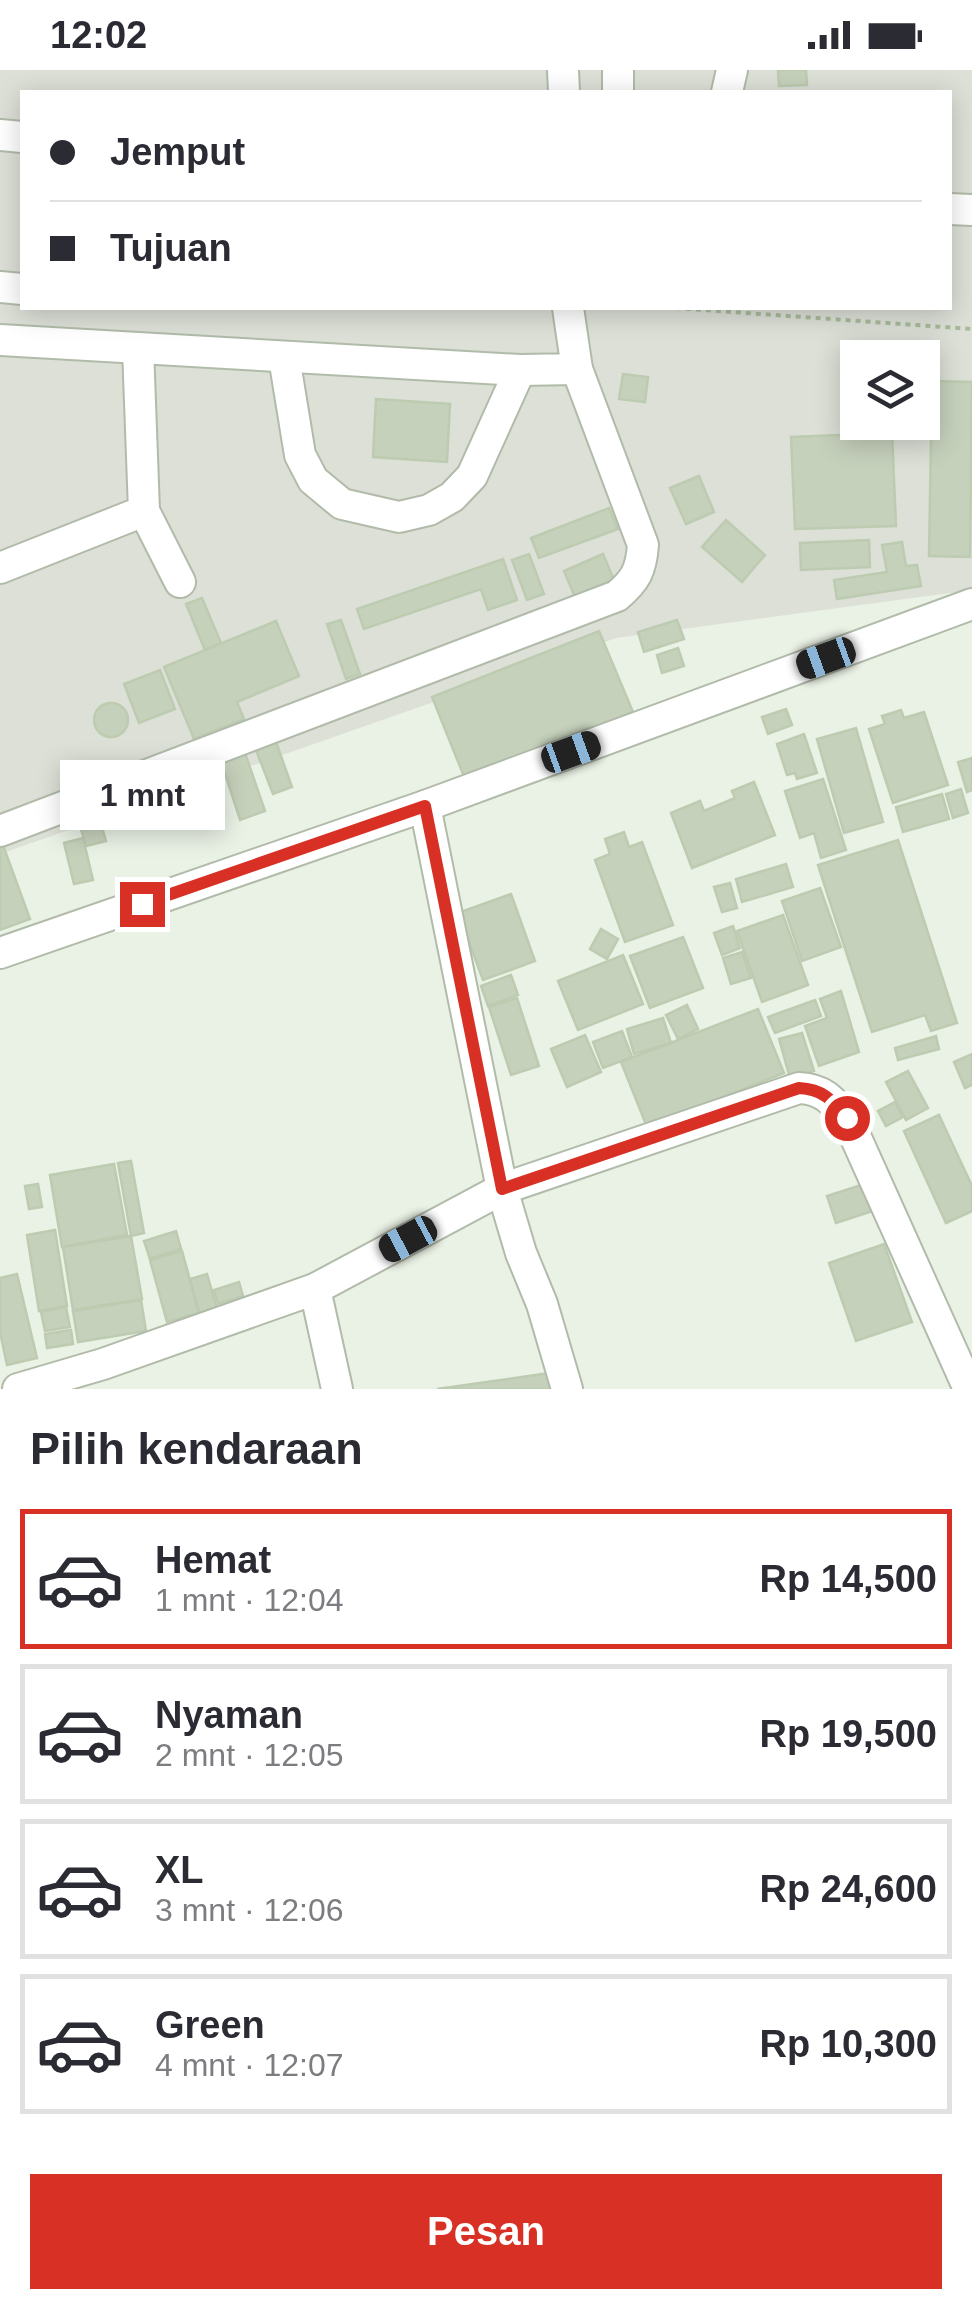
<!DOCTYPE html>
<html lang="id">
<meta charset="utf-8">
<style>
:root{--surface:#fff;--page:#f7f7f7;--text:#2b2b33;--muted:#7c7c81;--line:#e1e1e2;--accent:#d93025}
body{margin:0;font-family:Arial,sans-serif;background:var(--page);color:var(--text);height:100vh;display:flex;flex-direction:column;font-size:38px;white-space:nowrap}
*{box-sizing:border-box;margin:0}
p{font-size:32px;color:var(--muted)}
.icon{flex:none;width:55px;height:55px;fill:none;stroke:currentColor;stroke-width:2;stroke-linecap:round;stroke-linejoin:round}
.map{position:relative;height:1319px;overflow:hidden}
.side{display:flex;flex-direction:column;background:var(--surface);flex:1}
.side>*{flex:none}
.hud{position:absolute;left:20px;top:20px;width:932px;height:220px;border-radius:0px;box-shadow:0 5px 25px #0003;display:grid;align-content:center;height:220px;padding:0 30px;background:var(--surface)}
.tools{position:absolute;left:840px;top:270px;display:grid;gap:20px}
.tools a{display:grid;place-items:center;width:100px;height:100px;border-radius:0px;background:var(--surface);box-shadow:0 5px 25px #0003;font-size:50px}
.end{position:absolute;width:45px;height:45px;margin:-22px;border:12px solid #d93025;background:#fff;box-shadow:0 0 0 5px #fff}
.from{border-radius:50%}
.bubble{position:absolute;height:70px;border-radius:0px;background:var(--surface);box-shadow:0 5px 25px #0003;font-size:32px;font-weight:700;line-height:70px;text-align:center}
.car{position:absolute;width:30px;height:60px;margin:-30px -15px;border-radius:12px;box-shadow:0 0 8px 2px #0007;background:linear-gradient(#222 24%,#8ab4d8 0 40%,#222 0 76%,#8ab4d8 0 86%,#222 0)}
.hud b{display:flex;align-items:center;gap:35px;height:95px;font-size:38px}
.hud b+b{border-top:2px solid var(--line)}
.hud i{width:25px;height:25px;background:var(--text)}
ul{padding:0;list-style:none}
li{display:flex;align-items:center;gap:30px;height:140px;margin:0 20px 15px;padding:0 10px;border:5px solid var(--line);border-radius:0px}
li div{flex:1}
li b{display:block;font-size:38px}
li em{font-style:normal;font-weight:700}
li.selected{border-color:var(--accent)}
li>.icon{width:90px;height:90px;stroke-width:1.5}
h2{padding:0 30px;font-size:45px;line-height:120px}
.action{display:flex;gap:20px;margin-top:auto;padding:20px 30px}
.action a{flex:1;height:115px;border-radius:0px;background:var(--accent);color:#fff;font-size:40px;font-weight:700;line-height:115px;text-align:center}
.status{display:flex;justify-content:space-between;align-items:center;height:70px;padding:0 50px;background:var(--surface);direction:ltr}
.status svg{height:28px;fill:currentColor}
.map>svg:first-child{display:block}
.industrial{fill:#dce0d7;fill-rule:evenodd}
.building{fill:#c6d1bc;stroke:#bdcbb0;stroke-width:2.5}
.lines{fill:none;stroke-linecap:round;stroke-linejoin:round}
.minor-casing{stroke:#b1bba9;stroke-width:34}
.path{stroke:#a9bb9b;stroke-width:4;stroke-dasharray:5 5;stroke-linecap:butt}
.minor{stroke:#fff;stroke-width:30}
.route{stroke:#d93025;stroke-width:12}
</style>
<div class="status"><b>12:02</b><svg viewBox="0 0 49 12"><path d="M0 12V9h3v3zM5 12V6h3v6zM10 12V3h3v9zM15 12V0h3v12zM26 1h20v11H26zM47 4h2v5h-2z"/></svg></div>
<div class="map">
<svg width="972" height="1319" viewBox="0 0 972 1319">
<rect width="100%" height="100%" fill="#eaf1e5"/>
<path class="industrial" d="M 0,0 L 972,0 L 972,520 L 616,568 L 0,784 ZM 22,22 L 950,22 L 950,238 L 22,238 ZM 858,288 L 922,288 L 922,352 L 858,352 Z"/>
<g class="building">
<polygon points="778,0 806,0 807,15 779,16"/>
<polygon points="623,304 648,307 645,332 619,329"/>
<polygon points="932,311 972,312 970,487 929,486"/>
<polygon points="376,329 450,334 447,392 373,387"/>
<polygon points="892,363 896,456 795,459 791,367"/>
<polygon points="699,406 714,442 686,454 670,418"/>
<polygon points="609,438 618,459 539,488 531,468"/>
<polygon points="726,450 765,485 742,512 702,477"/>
<polygon points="869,470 870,497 801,500 800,473"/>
<polygon points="902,472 906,496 917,495 921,516 837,529 834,510 887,502 882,475"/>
<polygon points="529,484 544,524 527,530 512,490"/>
<polygon points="603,484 614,510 575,527 564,501"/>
<polygon points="503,489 517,530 488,540 481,519 364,559 357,539"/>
<polygon points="202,528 221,573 205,580 186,534"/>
<polygon points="341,550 360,604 346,609 327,554"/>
<polygon points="677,550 684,569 644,582 638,562"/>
<polygon points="276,551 299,606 237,632 244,649 194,669 164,597"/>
<polygon points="599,561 633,642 465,709 432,627"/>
<polygon points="678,578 684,596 662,603 657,585"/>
<polygon points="160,600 175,639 139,653 124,614"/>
<circle cx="111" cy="650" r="17"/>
<polygon points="786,639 792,655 768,664 762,647"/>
<polygon points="901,640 904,648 924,642 948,715 893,733 869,659 885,654 882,646"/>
<polygon points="856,658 883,752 844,763 817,669"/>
<polygon points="804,664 817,703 797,709 795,703 787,705 777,674"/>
<polygon points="276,672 292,717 273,724 256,680"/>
<polygon points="245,683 265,741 240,750 221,691"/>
<polygon points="972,688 972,720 967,722 958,692"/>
<polygon points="178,707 182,720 147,731 143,718"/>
<polygon points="823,709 846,780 821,788 814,763 800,768 785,721"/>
<polygon points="754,712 775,765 692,798 671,743 700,731 704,741 735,728 732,721"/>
<polygon points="961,719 968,743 953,748 946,724"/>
<polygon points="942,724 949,749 903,762 896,737"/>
<polygon points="97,740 106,771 86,776 77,746"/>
<polygon points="624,762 629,777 642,772 673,855 625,872 595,790 610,784 605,769"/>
<polygon points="0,767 30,849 0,860"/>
<polygon points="83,768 93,810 74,814 64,773"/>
<polygon points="898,770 957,953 931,961 925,945 872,962 818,795"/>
<polygon points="786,794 793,817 742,832 736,809"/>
<polygon points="730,813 737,838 722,842 714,817"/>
<polygon points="820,818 841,877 802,891 782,831"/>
<polygon points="511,824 535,891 483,910 458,843"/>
<polygon points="783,845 808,915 762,932 737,861"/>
<polygon points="733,856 740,878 722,885 714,863"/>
<polygon points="601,859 618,869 607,889 590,879"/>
<polygon points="683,867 703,918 650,938 630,886"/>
<polygon points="742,882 751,908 731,914 723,888"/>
<polygon points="623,885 643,934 578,960 558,911"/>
<polygon points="511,905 518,925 488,936 481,916"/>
<polygon points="841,921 859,982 819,996 805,956 827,948 820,929"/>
<polygon points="517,928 539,996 511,1005 489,937"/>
<polygon points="815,930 821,946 775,963 768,947"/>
<polygon points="687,935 698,959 678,969 666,945"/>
<polygon points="758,939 784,1003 647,1057 621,992"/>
<polygon points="663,948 671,973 634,984 627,959"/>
<polygon points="622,961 632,987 603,998 593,972"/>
<polygon points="802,963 814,1001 790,1008 779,969"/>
<polygon points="585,965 601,1002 567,1017 551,979"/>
<polygon points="936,966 939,979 898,990 895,978"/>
<polygon points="972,984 972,1015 965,1018 954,992"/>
<polygon points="908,1001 928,1038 906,1050 886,1012"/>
<polygon points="895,1032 903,1047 886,1056 878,1041"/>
<polygon points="939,1045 972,1116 972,1141 946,1153 904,1061"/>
<polygon points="131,1091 144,1163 131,1166 118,1093"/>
<polygon points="114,1094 127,1165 62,1177 50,1105"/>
<polygon points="867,1113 876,1140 836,1153 827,1126"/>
<polygon points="38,1114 42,1137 29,1139 25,1116"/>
<polygon points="55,1160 67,1236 39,1241 27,1165"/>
<polygon points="176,1161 181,1179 150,1189 144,1171"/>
<polygon points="131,1166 142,1229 73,1240 63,1177"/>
<polygon points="884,1174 912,1252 856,1271 829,1193"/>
<polygon points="182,1181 199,1243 167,1252 150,1190"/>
<polygon points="17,1204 37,1288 7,1295 0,1262 0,1208"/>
<polygon points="207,1204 217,1239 199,1243 190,1209"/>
<polygon points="239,1212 243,1226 218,1234 214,1220"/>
<polygon points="141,1230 146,1261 78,1272 73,1241"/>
<polygon points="66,1237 70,1257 45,1261 41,1242"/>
<polygon points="71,1260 73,1274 47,1278 45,1264"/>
<polygon points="550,1303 552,1319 437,1319"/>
</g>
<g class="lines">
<defs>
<g id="minor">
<polyline points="563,0 564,22"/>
<polyline points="618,22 618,0"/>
<polyline points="727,22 732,0"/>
<polyline points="0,65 22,67"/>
<polyline points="950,139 972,140"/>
<polyline points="0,217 22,219"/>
<polyline points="0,270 520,300 577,299 568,238"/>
<polyline points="284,287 300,385 313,410 342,434 399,447 429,440 452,427 472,406 520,300"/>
<polyline points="144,441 180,512"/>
<polyline points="0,498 144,441 138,278"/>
<polyline points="425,736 502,1119 521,1183 542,1234 567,1319"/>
<path d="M 0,761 L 617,526 C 636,510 641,500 643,475 L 577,299"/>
<polyline points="0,883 425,736 972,534"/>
<polyline points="315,1219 337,1319"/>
<path d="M 18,1319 L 103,1294 L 315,1219 L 502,1119 L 799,1018 C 823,1019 832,1030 847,1048 L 969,1319"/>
</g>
</defs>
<use href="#minor" class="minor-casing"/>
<polyline class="path" points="676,238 972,259"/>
<use href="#minor" class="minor"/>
</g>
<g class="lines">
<path class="route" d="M 142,834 L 425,736 L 502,1119 L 799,1018 C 823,1019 832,1030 847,1048"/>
</g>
</svg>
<div class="tools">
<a><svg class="icon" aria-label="layers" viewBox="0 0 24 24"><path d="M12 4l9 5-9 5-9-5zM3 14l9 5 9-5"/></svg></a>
</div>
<i class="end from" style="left:847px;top:1048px"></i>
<i class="end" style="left:142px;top:834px"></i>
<div class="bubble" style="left:60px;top:690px;width:165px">1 mnt</div>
<i class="car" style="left:826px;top:588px;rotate:250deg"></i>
<i class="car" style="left:571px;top:682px;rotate:70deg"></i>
<i class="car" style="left:408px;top:1169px;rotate:242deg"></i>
<div class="hud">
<b><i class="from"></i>Jemput</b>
<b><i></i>Tujuan</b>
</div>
</div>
<section class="side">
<h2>Pilih kendaraan</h2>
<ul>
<li class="selected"><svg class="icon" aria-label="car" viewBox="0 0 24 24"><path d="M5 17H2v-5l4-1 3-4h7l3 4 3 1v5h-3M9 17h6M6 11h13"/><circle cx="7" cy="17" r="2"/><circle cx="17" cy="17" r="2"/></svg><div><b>Hemat</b><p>1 mnt · 12:04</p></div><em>Rp 14,500</em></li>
<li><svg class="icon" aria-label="car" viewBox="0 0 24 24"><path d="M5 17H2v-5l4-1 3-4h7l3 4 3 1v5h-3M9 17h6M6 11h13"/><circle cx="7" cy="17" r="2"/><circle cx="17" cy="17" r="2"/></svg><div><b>Nyaman</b><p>2 mnt · 12:05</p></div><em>Rp 19,500</em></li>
<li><svg class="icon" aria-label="car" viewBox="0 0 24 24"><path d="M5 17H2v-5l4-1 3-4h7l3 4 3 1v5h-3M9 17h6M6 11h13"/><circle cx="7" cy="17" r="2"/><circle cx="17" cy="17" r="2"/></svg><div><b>XL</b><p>3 mnt · 12:06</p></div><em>Rp 24,600</em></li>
<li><svg class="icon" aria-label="car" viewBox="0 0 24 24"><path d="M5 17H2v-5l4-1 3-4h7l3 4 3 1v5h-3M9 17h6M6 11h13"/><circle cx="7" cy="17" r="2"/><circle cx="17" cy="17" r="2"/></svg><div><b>Green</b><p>4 mnt · 12:07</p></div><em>Rp 10,300</em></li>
</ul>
<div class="action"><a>Pesan</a></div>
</section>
